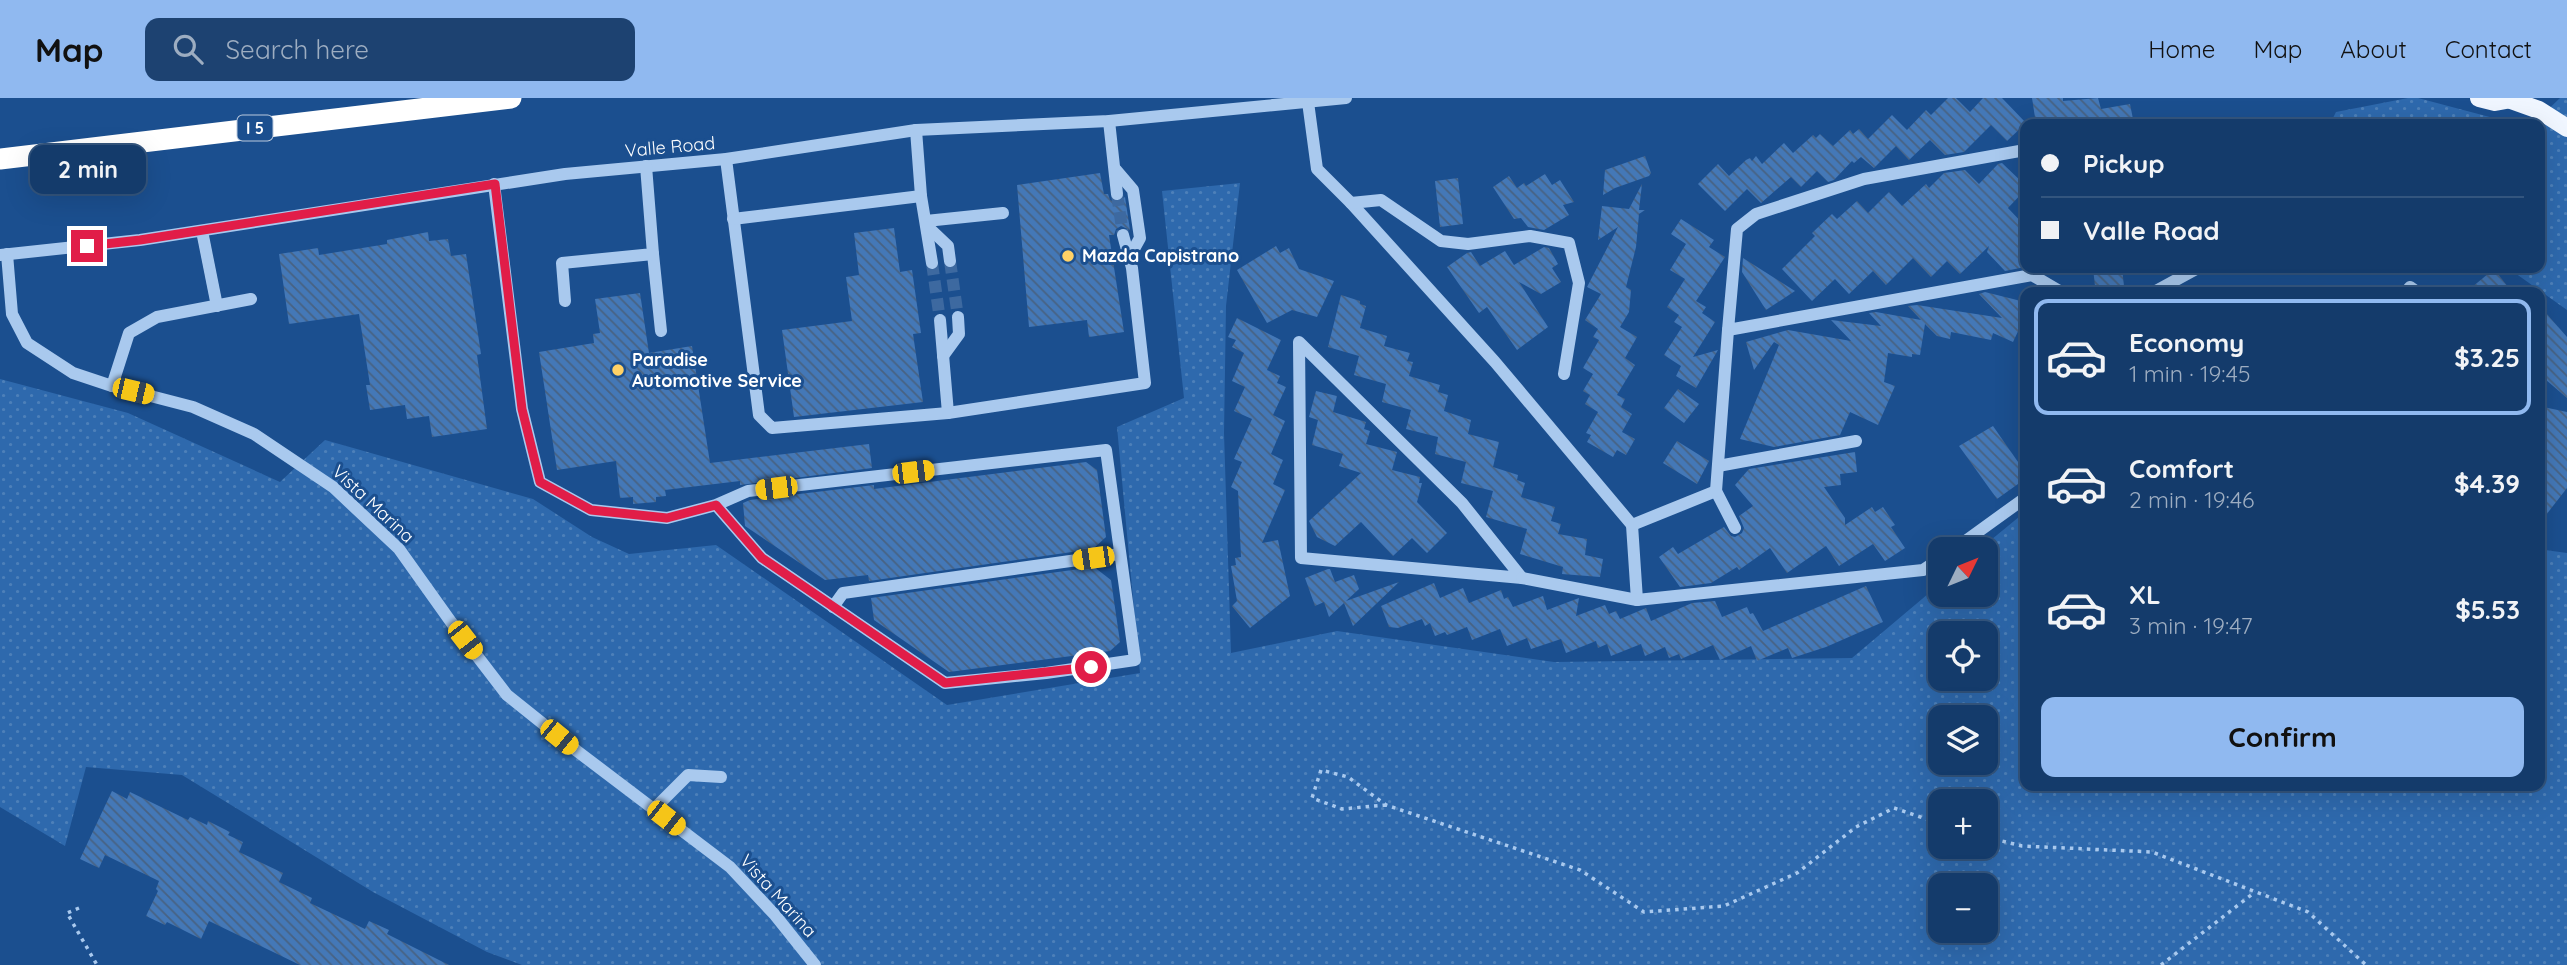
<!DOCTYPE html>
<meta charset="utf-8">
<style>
:root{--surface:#143b6b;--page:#1d4271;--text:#f1f3f6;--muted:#9dadc1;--line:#33557e;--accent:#90b9f0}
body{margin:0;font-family:Quicksand,sans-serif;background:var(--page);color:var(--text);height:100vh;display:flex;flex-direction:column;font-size:26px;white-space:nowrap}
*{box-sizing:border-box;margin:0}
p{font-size:23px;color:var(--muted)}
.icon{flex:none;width:38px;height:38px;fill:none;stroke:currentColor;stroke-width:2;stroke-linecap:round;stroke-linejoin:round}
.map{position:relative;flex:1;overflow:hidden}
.panel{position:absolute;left:2020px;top:189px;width:525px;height:504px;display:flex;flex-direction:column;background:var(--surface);border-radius:14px;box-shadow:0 7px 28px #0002,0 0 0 2px var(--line)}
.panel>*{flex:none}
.guide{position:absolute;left:2020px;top:21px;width:525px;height:154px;border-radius:14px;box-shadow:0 7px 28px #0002,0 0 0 2px var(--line);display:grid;align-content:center;height:154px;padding:0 21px;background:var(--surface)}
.needle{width:46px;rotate:47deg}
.fabs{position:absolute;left:1928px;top:439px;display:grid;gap:14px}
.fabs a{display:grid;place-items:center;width:70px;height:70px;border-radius:14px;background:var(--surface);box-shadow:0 7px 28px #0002,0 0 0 2px var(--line);font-size:35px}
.end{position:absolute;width:32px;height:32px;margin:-16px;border:9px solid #e11d48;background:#fff;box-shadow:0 0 0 4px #fff}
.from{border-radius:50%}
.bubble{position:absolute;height:49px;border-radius:14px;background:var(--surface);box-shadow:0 7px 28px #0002,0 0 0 2px var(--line);font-size:23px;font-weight:700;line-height:49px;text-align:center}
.car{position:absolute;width:21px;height:42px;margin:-21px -10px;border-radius:9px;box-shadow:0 0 5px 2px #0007;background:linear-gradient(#f5c518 24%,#345 0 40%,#f5c518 0 76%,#345 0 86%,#f5c518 0)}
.guide b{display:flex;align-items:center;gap:24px;height:66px;font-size:26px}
.guide b+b{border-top:2px solid var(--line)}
.guide i{width:18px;height:18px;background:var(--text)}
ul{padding:12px 0 0;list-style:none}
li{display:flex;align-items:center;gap:21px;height:116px;margin:0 14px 10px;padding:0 7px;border:4px solid transparent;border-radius:14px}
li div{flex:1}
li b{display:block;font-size:26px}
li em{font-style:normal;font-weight:700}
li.selected{border-color:var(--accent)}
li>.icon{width:63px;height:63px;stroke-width:1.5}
.button{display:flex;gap:14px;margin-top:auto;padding:14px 21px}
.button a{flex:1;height:80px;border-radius:14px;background:var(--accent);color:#111;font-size:28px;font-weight:700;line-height:80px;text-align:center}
header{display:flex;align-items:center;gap:42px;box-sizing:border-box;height:98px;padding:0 35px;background:var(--accent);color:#111}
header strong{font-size:33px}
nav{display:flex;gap:38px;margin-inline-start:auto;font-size:24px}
.search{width:490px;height:63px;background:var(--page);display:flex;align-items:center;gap:18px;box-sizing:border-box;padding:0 24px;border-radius:14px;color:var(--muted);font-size:26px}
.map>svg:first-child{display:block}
.grass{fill:url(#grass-dots);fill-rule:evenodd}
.building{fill:url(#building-back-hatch)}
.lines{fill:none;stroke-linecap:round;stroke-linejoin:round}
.minor-tunnel{stroke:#3d69a0;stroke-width:12;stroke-dasharray:12 6;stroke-linecap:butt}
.path{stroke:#a9c9ee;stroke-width:3.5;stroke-dasharray:3.5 5;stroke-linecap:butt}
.minor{stroke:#a9c9ee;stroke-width:12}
.major{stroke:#f0f6ff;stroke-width:18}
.highway{stroke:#fff;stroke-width:21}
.route{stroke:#e11d48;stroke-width:9}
.poi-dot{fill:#ffd166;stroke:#1b4f8f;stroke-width:2.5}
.labels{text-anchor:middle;stroke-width:6;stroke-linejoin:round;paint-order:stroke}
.shield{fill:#1b4f8f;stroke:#bbcadd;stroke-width:2}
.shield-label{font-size:16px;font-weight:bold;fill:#fff}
.street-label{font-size:18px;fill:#fff;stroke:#1b4f8f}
.poi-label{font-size:18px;font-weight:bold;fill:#fff;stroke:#1b4f8f;text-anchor:start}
</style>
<header>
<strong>Map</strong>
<div class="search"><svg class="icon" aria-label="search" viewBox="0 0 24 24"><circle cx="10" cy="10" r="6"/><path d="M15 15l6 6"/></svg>Search here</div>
<nav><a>Home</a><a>Map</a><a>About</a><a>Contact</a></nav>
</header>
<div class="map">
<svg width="2567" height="867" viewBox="0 0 2567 867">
<defs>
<pattern id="grass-dots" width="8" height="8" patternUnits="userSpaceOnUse" patternTransform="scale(1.75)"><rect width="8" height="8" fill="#2e69ad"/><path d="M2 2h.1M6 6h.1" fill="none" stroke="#4d80b9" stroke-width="1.8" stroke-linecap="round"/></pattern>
<pattern id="building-back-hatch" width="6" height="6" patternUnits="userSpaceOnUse" patternTransform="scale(1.75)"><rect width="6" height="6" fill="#4478b7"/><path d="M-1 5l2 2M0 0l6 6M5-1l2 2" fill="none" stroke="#486282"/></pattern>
</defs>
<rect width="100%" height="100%" fill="#1b4f8f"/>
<g class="grass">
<polygon points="2408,0 2418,0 2516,26 2330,26 2336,14"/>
<polygon points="2560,0 2567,0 2567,212 2508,170 2539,170 2539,26 2533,26"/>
<path d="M 1240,85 L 1226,208 L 1224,335 L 1231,555 L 1337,533 L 1554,564 L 1852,560 L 1941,485 L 1941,497 L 1986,497 L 1986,452 L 1980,451 L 2025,414 L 2025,688 L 2539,688 L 2539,448 L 2545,452 L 2567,455 L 2567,867 L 522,867 L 487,854 L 373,794 L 182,677 L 86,669 L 65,748 L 0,709 L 0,281 L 128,315 L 280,384 L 325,342 L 533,401 L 592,439 L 629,456 L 716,447 L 947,607 L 1140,575 L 1117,329 L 1184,300 L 1162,93 ZM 1941,536 L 1986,536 L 1986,581 L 1941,581 ZM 1941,620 L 1986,620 L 1986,665 L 1941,665 ZM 1941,704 L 1986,704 L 1986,749 L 1941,749 ZM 1941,788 L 1986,788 L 1986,833 L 1941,833 Z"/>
</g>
<g class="building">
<polygon points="1948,0 1956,0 1970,14 1983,0 2002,0 2026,25 2007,43 1991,27 1964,54 1945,57 1930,42 1909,62 1896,48 1874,70 1861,59 1854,65 1852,63 1834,82 1828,84 1817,73 1801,89 1791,79 1761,105 1747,91 1725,113 1698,86 1718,66 1729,78 1746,62 1750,60 1752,63 1756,58 1762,66 1784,45 1793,55 1813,37 1816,40 1820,36 1833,48 1850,32 1853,36 1859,31 1868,41 1892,17 1907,32 1926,12 1931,17"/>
<polygon points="2032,0 2063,0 2063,3 2098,0 2101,11 2130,6 2134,26 2036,26"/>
<polygon points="1645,58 1651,75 1649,78 1615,90 1603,97 1605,72"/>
<polygon points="2002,65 2025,87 2025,92 2008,110 2025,128 2025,169 2005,173 1987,154 1989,148 1960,176 1947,163 1931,179 1913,160 1886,187 1873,173 1849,196 1835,181 1812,203 1782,171 1815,138 1812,135 1832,116 1837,121 1857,103 1868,115 1889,94 1902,108 1926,86 1929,90 1944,75 1965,72 1979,86 1998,66"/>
<polygon points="1100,75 1104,96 1108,96 1110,102 1117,105 1125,99 1130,132 1121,128 1116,131 1114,137 1109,137 1124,234 1089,239 1087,222 1029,229 1017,87"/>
<polygon points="1545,76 1552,87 1560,82 1574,104 1563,107 1569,117 1544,132 1528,129 1521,120 1514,121 1493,89 1509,78 1517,90 1524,85 1526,88"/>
<polygon points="1458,80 1463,126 1440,129 1435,83"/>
<polygon points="1642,86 1639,112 1645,112 1639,116 1636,149 1626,189 1631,192 1629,214 1620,229 1637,239 1625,260 1635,267 1617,297 1625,301 1621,309 1632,316 1622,334 1635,341 1626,357 1617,352 1613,359 1587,344 1591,337 1586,335 1598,314 1585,306 1590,297 1583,293 1593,276 1583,270 1599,242 1593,239 1598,231 1585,222 1601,196 1587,189 1618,129 1598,142 1602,108 1629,111"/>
<polygon points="1681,121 1714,142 1709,149 1725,159 1696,203 1706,209 1702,215 1715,224 1693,259 1718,252 1696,290 1676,278 1681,268 1664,257 1682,229 1674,224 1679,217 1667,209 1685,181 1670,172 1686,146 1671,136"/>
<polygon points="894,130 900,174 912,172 921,235 913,236 923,304 794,319 782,232 852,223 846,179 859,177 854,135"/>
<polygon points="428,134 429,143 448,141 451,158 466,156 481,256 477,257 487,331 432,339 429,318 407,321 405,307 370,312 366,287 370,287 359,216 289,226 279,156 318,150 319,157 387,146 387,142"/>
<polygon points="1276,148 1280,155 1289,150 1299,171 1334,183 1317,219 1292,212 1267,225 1237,172"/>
<polygon points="1544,149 1549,150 1558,166 1552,170 1561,184 1541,196 1519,184 1548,229 1517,252 1487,209 1479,215 1447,169 1467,155 1471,154 1480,168 1505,153 1514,167"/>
<polygon points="1743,160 1795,193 1766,212 1742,174"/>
<polygon points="2093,170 2122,170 2124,188 2103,191 2102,187 2095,188"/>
<polygon points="2494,171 2512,194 2466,194"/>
<polygon points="1985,194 2025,204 2025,228 2021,227 2013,244 1993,235 1991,242 1951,234 1950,241 1937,238 1925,226 1920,257 1912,256 1912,259 1888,255 1884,284 1895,288 1878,327 1850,314 1840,337 1774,349 1740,341 1779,247 1774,244 1754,272 1746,244 1788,232 1851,243 1831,222 1881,228 1869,215 1876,214 1921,222 1908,208 1917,207 2002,220 1979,196"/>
<polygon points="640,195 649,255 692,248 710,365 869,346 872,370 740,387 740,383 665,392 666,398 656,399 656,404 633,406 633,399 620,400 616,363 557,372 539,254 594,245 593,236 600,235 595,201"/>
<polygon points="1341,197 1360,203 1360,206 1366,208 1360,230 1387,238 1384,248 1410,255 1407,263 1413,264 1409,278 1440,287 1438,294 1448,297 1444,313 1471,322 1468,336 1499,344 1493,369 1518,377 1517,382 1525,385 1521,399 1555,409 1551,423 1561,426 1558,436 1587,441 1585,457 1603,461 1600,479 1562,476 1563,469 1520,456 1527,431 1486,419 1493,393 1461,385 1466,364 1435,356 1438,339 1406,331 1411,312 1382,304 1386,286 1354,277 1359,258 1328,249"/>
<polygon points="2539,207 2567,239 2567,300 2539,276"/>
<polygon points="1237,220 1281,242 1267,272 1280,278 1277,285 1286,289 1273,317 1285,323 1271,356 1283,362 1273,386 1285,392 1262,445 1278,442 1290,498 1250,530 1232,508 1237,503 1231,468 1236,467 1235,460 1241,459 1238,393 1231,389 1242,364 1234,361 1252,321 1234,313 1245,289 1232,283 1244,255 1232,249 1236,242 1228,239"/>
<polygon points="1678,291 1699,306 1684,325 1664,310"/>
<polygon points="1316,293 1337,298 1333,314 1366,324 1364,331 1370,333 1366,346 1397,354 1392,372 1420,379 1419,385 1422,385 1417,404 1447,435 1427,455 1412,440 1393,458 1361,424 1335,448 1317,439 1309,423 1361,375 1339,368 1343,356 1312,347 1318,322 1309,319"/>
<polygon points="2539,308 2567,314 2567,390 2539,426"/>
<polygon points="1993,328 2025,374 2025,381 1997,401 1959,348"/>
<polygon points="1677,343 1709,363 1697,386 1663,365"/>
<polygon points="1855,354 1857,374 1840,376 1841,387 1824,389 1845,420 1845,427 1872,409 1875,414 1883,409 1895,427 1891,429 1905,450 1885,463 1873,446 1839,468 1826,448 1787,475 1770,450 1739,472 1737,469 1711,485 1680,489 1659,459 1673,449 1678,456 1724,429 1731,438 1735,439 1742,435 1744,430 1739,418 1753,408 1735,387 1749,371"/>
<polygon points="1086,364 1097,372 1106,439 1093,451 869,483 868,477 825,482 745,428 743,405 750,402 874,387 874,391"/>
<polygon points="1094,469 1111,482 1120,544 1110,553 949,574 874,522 871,500"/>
<polygon points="1328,471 1330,471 1335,484 1354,477 1359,491 1346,503 1399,484 1353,528 1344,505 1329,519 1324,504 1315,508 1305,480"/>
<polygon points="1434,485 1440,500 1463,490 1469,505 1501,492 1504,501 1508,499 1513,509 1543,498 1547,512 1579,500 1576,518 1605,507 1609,516 1616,513 1620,521 1646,510 1651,523 1692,505 1715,503 1722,519 1747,509 1750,516 1753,515 1763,533 1866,488 1883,524 1826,549 1792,560 1788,550 1757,563 1751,548 1720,562 1713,547 1681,561 1679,556 1669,560 1665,549 1645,558 1641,546 1611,558 1607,546 1598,550 1596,543 1566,555 1561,541 1531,551 1527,540 1507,548 1500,531 1472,542 1467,529 1447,537 1445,534 1435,538 1430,525 1425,528 1422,521 1398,530 1389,529 1381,508"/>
<polygon points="112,693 127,701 130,694 188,722 190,719 207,727 208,723 230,734 228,737 243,744 239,754 283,775 279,784 312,800 310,805 365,831 369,823 389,832 387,836 449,867 300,867 209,823 201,841 167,824 165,827 146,818 158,793 156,791 159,783 105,757 99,770 80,761"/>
</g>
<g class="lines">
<g class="minor-tunnel">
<polyline points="1117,96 1123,137"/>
<polyline points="950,163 958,219"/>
<polyline points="932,165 940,222"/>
</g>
<g class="path">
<polyline points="1386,707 1342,711 1312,700 1321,672 1348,679 1386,707 1580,772 1644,814 1724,808 1797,775 1856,729 1894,710 1941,726"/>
<polyline points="1986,739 2022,748 2152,754 2308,814 2366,867"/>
<polyline points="79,810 67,815 97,867"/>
<polyline points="2161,867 2255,794"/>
</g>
<g class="minor">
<polyline points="1308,4 1317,71 1351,105 1495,264 1632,427 1716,393 1735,430"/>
<polyline points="1109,23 1117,96"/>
<polyline points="2025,52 1864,81 1756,116 1737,131 1728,232 2032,177 2061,194"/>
<polyline points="726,61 759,317 772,330 948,315 1145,285 1132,170 1123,137"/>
<polyline points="1116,72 1133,92 1140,140 1129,160"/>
<polyline points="494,86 522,311 540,384 591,412 667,420 716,407 762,460 945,585 1046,575 1135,562 1106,352 748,393 716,407"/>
<polyline points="921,98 932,165"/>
<polyline points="1351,105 1381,102 1441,143 1468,146 1530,138 1569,145 1579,185 1564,276"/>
<polyline points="733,121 921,98 916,32"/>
<polyline points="926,123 1003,115"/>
<polyline points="928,129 948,148 950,163"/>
<polyline points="202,133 217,208"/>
<polyline points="7,156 12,216 27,245 73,275 112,288 193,309 254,336 333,389 399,451 451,524 507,597 577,653 730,769 775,817 815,867"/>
<polyline points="653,156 661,233"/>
<polyline points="0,157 140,142 565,76 726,61 916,32 1109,23 1346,0"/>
<polyline points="2154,194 2198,170"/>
<polyline points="2406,194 2410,189 2417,194"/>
<polyline points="565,203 562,165 653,156 646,68"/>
<polyline points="940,222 948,315"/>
<polygon points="1299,244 1462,405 1522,480 1301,460"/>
<polyline points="943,258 959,236 958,219"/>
<polyline points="112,288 129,235 157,219 251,201"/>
<polyline points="1718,368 1856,343"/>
<polyline points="1716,393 1728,232"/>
<polyline points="1632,427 1637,502"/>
<polyline points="1953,452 2025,400"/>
<polyline points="1522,480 1637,502 1923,472 1941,460"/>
<polyline points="833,509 843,495 1120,456"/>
<polyline points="654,711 688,677 721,679"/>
</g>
<g class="major">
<polyline points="2479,0 2495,4 2517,0"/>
<polyline points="2511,2 2539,12 2567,30"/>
</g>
<polyline class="highway" points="0,61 511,0"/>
</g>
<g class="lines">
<polyline class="route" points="87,148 140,142 495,86 522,311 540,384 591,412 667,420 716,407 762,460 945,585 1091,569"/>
</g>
<g class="poi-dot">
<circle cx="1068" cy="158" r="7"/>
<circle cx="618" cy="272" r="7"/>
</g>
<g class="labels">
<rect class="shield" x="237.5" y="17.5" width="35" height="25" rx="5"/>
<g class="shield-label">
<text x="255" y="36">I 5</text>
</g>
<g class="street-label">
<text transform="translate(670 49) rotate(-5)" y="6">Valle Road</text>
<text transform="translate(373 406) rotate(43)" y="6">Vista Marina</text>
<text transform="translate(778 798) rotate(48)" y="6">Vista Marina</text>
</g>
<g class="poi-label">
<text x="1082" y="164">Mazda Capistrano</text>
<text x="632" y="268">Paradise<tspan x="632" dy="21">Automotive Service</tspan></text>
</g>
</g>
</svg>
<div class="fabs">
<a><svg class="needle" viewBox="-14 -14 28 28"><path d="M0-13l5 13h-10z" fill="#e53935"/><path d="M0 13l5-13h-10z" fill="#9dadc1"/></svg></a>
<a><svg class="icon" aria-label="locate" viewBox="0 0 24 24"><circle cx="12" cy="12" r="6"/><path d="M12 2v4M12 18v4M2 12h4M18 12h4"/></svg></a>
<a><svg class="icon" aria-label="layers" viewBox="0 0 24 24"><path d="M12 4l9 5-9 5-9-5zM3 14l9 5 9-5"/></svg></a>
<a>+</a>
<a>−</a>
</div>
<i class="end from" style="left:1091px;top:569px"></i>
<i class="end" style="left:87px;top:148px"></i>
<div class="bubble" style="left:30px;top:47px;width:116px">2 min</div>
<i class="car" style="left:133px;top:293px;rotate:103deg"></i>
<i class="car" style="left:913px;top:374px;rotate:83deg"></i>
<i class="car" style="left:776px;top:390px;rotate:263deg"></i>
<i class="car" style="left:1093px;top:460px;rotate:262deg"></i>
<i class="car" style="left:465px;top:542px;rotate:142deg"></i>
<i class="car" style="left:559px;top:639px;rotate:129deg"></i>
<i class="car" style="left:666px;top:720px;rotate:128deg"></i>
<div class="guide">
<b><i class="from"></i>Pickup</b>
<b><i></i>Valle Road</b>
</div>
<section class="panel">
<ul>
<li class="selected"><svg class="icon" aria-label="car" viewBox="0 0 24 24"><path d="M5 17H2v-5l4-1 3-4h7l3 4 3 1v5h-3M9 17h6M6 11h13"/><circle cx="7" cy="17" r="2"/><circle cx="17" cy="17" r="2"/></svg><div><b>Economy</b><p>1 min · 19:45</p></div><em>$3.25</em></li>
<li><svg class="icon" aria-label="car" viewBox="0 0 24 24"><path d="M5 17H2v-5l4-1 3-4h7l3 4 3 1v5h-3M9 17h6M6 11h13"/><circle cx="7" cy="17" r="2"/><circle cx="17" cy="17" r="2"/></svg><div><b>Comfort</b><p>2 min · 19:46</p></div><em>$4.39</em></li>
<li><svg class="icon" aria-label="car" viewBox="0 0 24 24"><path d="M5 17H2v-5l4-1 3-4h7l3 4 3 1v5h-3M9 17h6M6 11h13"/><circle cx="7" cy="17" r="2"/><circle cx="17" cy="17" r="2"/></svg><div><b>XL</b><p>3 min · 19:47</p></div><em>$5.53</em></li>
</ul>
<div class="button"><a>Confirm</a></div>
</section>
</div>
